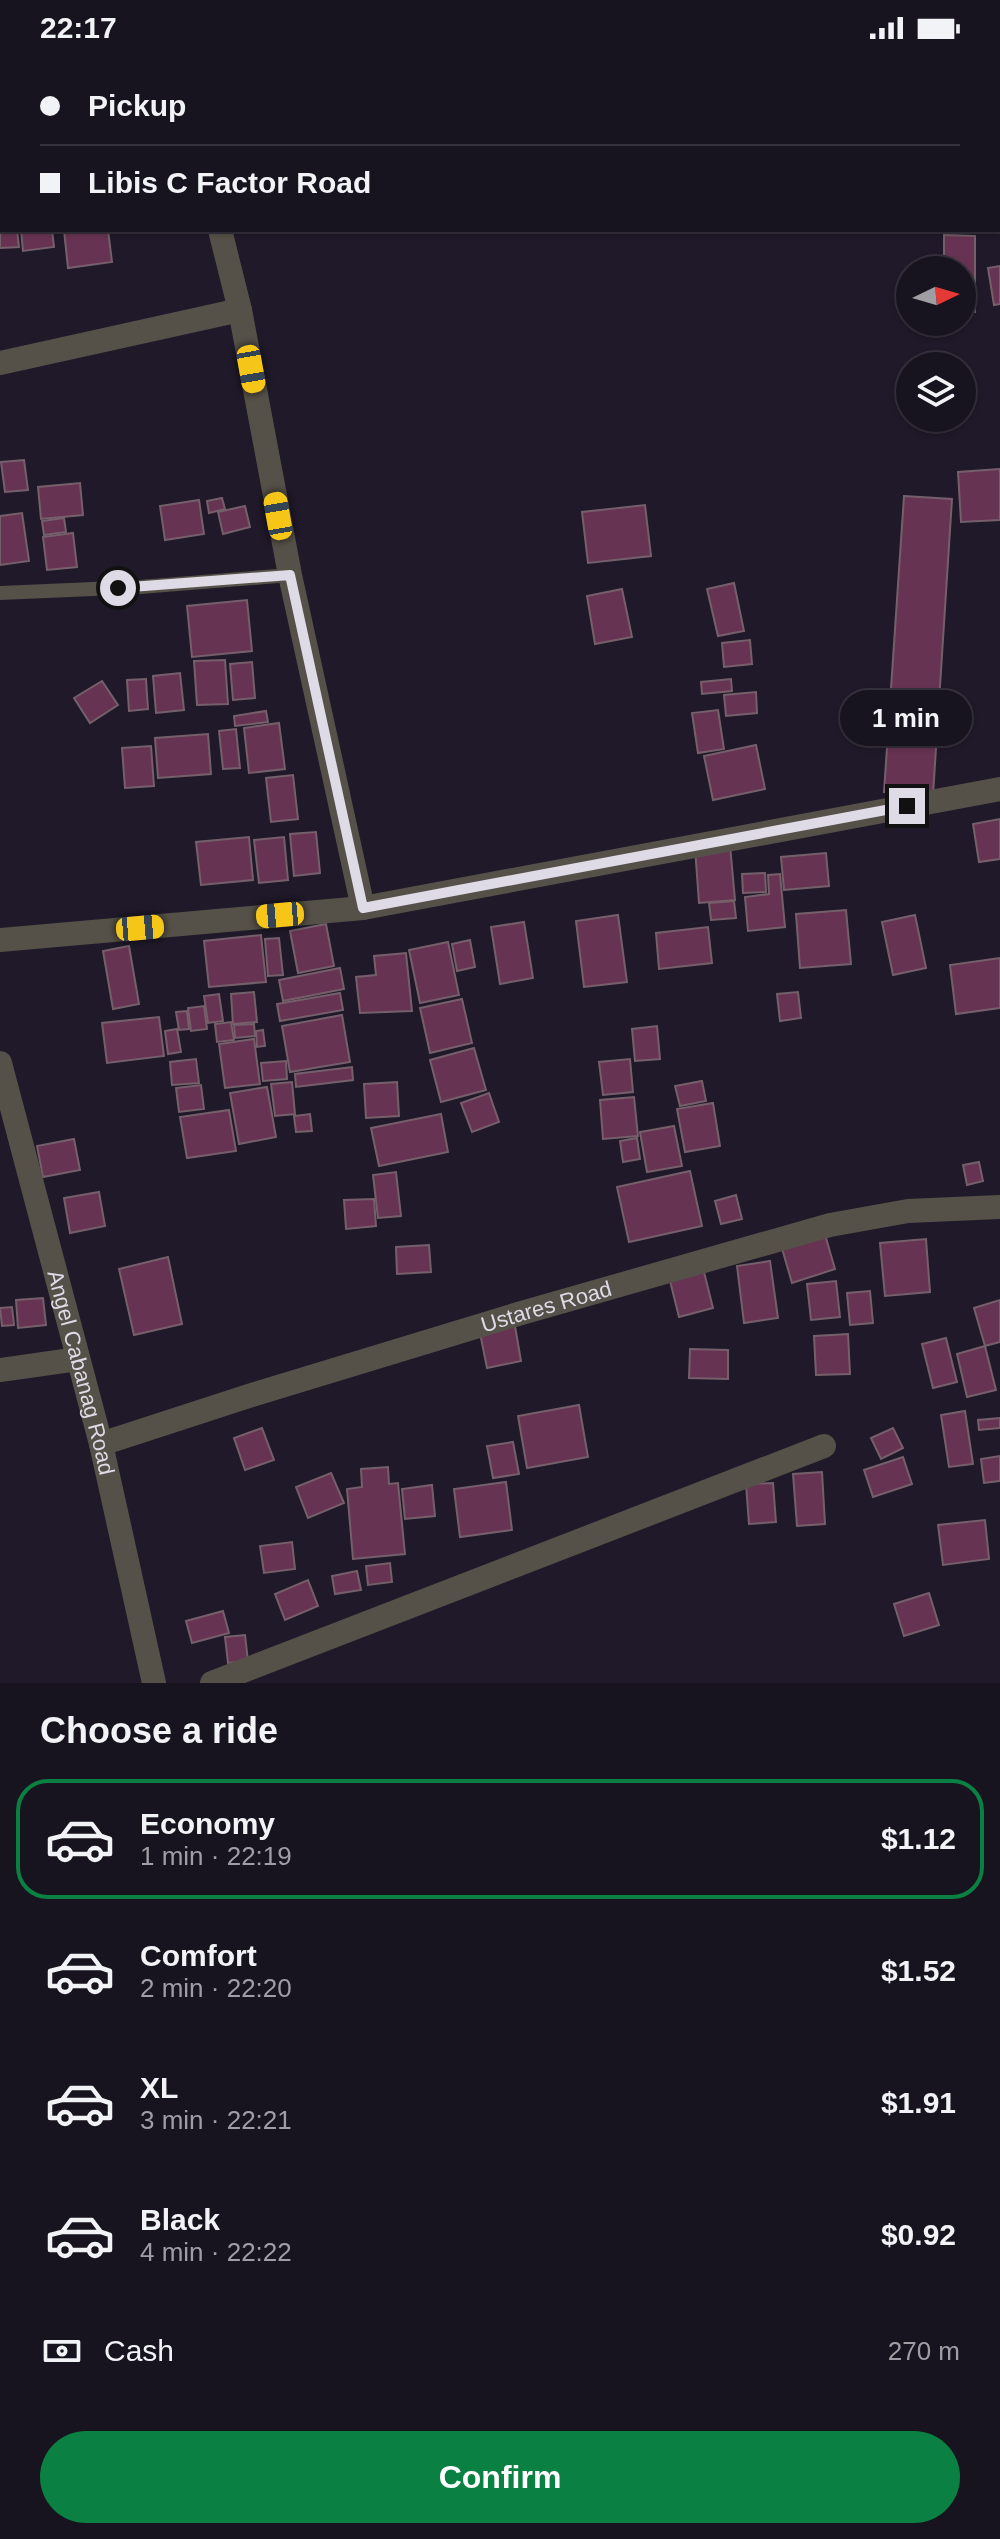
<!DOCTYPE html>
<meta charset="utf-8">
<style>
:root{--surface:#17131f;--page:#24202c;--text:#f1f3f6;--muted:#9e9ea4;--line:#36323d;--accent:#0b8043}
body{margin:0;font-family:Helvetica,sans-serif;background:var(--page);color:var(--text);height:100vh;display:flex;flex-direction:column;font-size:30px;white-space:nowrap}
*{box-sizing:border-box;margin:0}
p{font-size:26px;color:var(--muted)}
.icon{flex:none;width:44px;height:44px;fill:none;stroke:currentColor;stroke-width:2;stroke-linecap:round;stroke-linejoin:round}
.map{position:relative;height:1627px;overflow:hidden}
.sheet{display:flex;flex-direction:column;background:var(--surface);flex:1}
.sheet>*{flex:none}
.top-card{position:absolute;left:0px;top:0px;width:1000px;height:176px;box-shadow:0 2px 6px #0004,0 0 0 2px var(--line);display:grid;align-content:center;height:176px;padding:0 40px;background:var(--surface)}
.needle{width:52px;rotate:85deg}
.buttons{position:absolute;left:896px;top:200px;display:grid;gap:16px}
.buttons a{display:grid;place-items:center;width:80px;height:80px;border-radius:50%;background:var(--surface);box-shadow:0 2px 6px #0004,0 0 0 2px var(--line);font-size:40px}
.end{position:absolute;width:36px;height:36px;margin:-18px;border:10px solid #dedae6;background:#111;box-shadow:0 0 0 4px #111}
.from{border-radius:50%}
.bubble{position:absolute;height:56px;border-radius:28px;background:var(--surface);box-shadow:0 2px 6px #0004,0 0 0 2px var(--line);font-size:26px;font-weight:600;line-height:56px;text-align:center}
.car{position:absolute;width:24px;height:48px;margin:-24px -12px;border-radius:10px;box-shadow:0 0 6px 2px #0007;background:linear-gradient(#f5c518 24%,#345 0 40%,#f5c518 0 76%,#345 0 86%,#f5c518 0)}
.top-card b{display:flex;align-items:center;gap:28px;height:76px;font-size:30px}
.top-card b+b{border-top:2px solid var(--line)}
.top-card i{width:20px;height:20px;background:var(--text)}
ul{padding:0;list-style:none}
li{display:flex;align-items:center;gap:24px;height:120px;margin:0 16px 12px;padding:0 24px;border:4px solid transparent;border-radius:32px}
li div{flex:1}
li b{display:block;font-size:30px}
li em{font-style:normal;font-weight:600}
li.current{border-color:var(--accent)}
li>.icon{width:72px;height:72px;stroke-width:1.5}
h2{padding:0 40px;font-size:36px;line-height:96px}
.pay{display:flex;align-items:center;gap:20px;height:88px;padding:0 40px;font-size:30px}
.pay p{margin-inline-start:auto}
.primary-button{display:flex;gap:16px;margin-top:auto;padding:16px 40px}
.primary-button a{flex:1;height:92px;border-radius:48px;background:var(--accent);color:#fff;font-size:32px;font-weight:600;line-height:92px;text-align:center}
.status{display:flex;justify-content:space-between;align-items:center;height:56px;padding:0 40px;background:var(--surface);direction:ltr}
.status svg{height:22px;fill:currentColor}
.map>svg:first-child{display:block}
.building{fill:#673352;stroke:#755f6b;stroke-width:2}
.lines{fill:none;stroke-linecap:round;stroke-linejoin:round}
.lane{stroke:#555148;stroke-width:14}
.street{stroke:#555148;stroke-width:24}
.route{stroke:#dedae6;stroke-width:10}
.labels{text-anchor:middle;stroke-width:6;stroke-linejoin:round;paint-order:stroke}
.street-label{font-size:22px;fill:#dedae6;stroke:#160f1f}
</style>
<div class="status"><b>22:17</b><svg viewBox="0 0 49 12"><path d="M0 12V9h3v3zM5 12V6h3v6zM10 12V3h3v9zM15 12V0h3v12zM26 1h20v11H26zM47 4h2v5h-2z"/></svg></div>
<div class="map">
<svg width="1000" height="1627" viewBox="0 0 1000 1627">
<rect width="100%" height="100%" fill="#1f1929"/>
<g class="building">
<rect x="667" y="0" width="295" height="2"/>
<polygon points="983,0 1000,0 1000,39 998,2"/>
<rect x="998" y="55" width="2" height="45"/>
<polygon points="0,139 2,139 2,174 17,174 19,191 0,192"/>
<polygon points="21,174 52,174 54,191 23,195"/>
<polygon points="64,174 108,174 112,206 68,212"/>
<polygon points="944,179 975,180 975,256 962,255 962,214 944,214"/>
<polygon points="1000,210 1000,248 994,249 988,212"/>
<polygon points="24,404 28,434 5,436 1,406"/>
<polygon points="1000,413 1000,464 961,466 958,416"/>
<polygon points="80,427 83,459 41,463 38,431"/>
<polygon points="904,440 952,443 933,739 884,736"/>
<polygon points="222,442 225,453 209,457 207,445"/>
<polygon points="199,444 204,478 165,484 160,450"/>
<polygon points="645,449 651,500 588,507 582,456"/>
<polygon points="245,450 250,471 223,478 218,456"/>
<polygon points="22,457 29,505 0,509 0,460"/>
<polygon points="64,462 66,476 44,479 42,465"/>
<polygon points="73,477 77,511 47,514 43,481"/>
<polygon points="734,527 744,575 718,580 707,533"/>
<polygon points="622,533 632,581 595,588 587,540"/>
<polygon points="247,544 252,595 192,601 187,550"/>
<polygon points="750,584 752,608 724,611 722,587"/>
<polygon points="225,604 228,648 197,649 194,605"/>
<polygon points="252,606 255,642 233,644 230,608"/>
<polygon points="180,617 184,654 156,657 153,620"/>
<polygon points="146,623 148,653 129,655 127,624"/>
<polygon points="731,623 732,635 702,638 701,626"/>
<polygon points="102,625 118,649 90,667 74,642"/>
<polygon points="756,636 757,657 726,660 724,639"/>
<polygon points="718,654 724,693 698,697 692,657"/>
<polygon points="266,655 268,666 235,670 234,660"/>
<polygon points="279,667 285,713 249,717 244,672"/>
<polygon points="236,673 240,712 223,713 219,675"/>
<polygon points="208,678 211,718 158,722 155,682"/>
<polygon points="756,689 765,733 713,744 704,700"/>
<polygon points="151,690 154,730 125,732 122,692"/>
<polygon points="293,719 298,763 271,766 266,722"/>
<polygon points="1000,763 1000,803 979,806 973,768"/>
<polygon points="316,776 320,817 294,820 290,778"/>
<polygon points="249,781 253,824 201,829 196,786"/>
<polygon points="284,781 288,824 259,827 254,784"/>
<polygon points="730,789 735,844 699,847 695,792"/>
<polygon points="826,797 829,830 784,834 781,801"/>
<polygon points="765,817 766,836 743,837 742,818"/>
<polygon points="780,818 785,871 748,875 745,841 769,838 768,819"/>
<polygon points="734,845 736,862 711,864 709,847"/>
<polygon points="846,854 851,908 800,912 796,858"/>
<polygon points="618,859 627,926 584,931 576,865"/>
<polygon points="915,859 926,912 893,919 882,866"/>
<polygon points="524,866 533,922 500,928 491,871"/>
<polygon points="326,868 334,910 298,917 290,875"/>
<polygon points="708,871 712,907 659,913 656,877"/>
<polygon points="261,879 266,926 209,931 204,885"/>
<polygon points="279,882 283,919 268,920 265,883"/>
<polygon points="470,884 475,911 457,915 452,888"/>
<polygon points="448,886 459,939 420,947 409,894"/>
<polygon points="129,890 139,948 113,953 103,895"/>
<polygon points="406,897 412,955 360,957 356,921 376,919 374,900"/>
<polygon points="1000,902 1000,952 956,958 950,909"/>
<polygon points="340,912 344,933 283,945 279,924"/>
<polygon points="254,936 257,966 233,968 231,938"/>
<polygon points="798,936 801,962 780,965 777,938"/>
<polygon points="340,937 343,954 280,965 277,948"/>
<polygon points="219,938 223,965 208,967 204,940"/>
<polygon points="462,943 472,987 430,997 420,952"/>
<polygon points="204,950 207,973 191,975 188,952"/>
<polygon points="187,955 189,973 179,974 176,956"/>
<polygon points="342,959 350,1006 290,1016 282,970"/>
<polygon points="159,961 164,1000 107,1007 102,967"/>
<polygon points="231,966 234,984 217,986 215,968"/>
<polygon points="254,968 255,980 235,982 234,969"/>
<polygon points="657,970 660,1003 635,1005 632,973"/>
<polygon points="177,973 181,996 168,998 165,975"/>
<polygon points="263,974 265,990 257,991 256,975"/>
<polygon points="254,983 260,1028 225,1032 219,988"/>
<polygon points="474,992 486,1034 441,1046 430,1004"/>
<polygon points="196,1003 199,1027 172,1029 170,1006"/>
<polygon points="630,1003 633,1036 603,1039 599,1006"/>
<polygon points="286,1005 287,1023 263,1025 261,1007"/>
<polygon points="352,1011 353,1024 296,1031 295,1018"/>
<polygon points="702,1025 706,1045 680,1050 675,1030"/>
<polygon points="292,1026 295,1058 275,1060 271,1028"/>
<polygon points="397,1026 399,1060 366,1062 364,1028"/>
<polygon points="201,1029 204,1053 179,1056 176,1032"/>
<polygon points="267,1031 276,1081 239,1088 230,1037"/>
<polygon points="489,1037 499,1066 472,1076 461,1047"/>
<polygon points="634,1041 638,1080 603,1083 600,1044"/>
<polygon points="713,1047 720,1090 685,1096 677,1053"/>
<polygon points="229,1054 236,1095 187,1102 180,1061"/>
<polygon points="310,1058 312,1075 296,1076 294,1060"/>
<polygon points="441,1058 448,1096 379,1110 371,1072"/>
<polygon points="674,1070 682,1110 647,1116 640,1076"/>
<polygon points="637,1082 640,1103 623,1106 620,1085"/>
<polygon points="74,1083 80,1114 43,1121 37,1090"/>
<polygon points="979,1106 983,1125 967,1129 963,1109"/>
<polygon points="690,1115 702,1170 629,1186 617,1131"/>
<polygon points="396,1116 401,1160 378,1162 373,1119"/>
<polygon points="99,1136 105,1170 70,1177 64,1142"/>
<polygon points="736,1139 742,1163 721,1168 715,1145"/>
<polygon points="374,1143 376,1170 346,1173 344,1144"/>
<polygon points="824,1175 835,1213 792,1227 781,1189"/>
<polygon points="926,1183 930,1236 885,1240 880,1187"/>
<polygon points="429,1189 431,1216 397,1218 396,1191"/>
<polygon points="168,1201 182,1268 134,1279 119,1213"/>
<polygon points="770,1205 778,1262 744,1267 737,1210"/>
<polygon points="703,1212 713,1252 679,1261 669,1221"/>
<polygon points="836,1225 840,1261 811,1264 807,1228"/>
<polygon points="870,1235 873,1267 850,1269 847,1237"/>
<polygon points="43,1242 46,1269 18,1272 16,1244"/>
<polygon points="1000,1244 1000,1286 985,1290 974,1252"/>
<polygon points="12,1251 14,1269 2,1270 0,1252"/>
<polygon points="515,1270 521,1305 487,1312 480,1277"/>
<polygon points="848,1278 850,1318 816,1319 814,1280"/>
<polygon points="946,1282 957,1326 933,1332 922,1288"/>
<polygon points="985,1290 996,1334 967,1341 957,1298"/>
<polygon points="690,1293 728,1294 728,1323 689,1322"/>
<polygon points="579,1349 588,1401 527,1412 518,1360"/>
<polygon points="965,1355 973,1408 949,1411 941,1359"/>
<polygon points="1000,1362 1000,1372 979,1374 978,1364"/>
<polygon points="262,1372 274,1404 245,1414 234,1382"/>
<polygon points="893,1372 903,1392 881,1403 871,1382"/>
<polygon points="513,1386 519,1418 493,1422 487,1390"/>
<polygon points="1000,1400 1000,1425 984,1427 981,1403"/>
<polygon points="903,1401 912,1428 873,1441 864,1414"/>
<polygon points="388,1411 389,1428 398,1427 405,1498 353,1503 347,1433 362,1431 361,1413"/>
<polygon points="822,1416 825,1468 797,1470 793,1418"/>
<polygon points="331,1417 344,1447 308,1462 296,1431"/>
<polygon points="506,1426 512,1474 460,1481 454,1433"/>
<polygon points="773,1427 776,1466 749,1468 746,1428"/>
<polygon points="432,1429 435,1460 405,1463 402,1433"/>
<polygon points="985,1464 989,1503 943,1509 938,1469"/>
<polygon points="292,1486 295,1513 264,1517 260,1490"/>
<polygon points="390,1507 392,1526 368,1529 366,1510"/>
<polygon points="357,1515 361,1534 335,1538 332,1520"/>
<polygon points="308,1524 318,1550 285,1564 275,1538"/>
<polygon points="929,1537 939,1569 904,1580 894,1548"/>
<polygon points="223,1555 229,1577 192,1587 186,1565"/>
<polygon points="245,1579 248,1605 228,1607 225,1581"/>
</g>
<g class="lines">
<polyline class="lane" points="0,537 140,531 290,519"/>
<g class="street">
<polyline points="178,0 179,2"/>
<polyline points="220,174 240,254 290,519 363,852"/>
<polyline points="0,307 240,254"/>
<polyline points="0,884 363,852 1000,733"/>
<path id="s1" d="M 0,1007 L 101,1388 L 154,1627"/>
<polyline points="0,1314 78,1303"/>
<path id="s2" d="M 101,1388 L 255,1338 L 518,1258 L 830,1169 L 908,1155 L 1000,1151"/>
<polyline points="212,1627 824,1390"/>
</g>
</g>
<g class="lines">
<polyline class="route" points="118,532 290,519 363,852 907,750"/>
</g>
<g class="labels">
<g class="street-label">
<text dy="8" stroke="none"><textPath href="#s2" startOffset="466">Ustares Road</textPath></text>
<text dy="8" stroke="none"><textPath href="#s1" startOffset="320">Angel Cabanag Road</textPath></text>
</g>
</g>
</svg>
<div class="buttons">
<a><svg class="needle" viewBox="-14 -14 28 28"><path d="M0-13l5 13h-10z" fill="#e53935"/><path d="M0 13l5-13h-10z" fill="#9e9ea4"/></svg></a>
<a><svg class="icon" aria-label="layers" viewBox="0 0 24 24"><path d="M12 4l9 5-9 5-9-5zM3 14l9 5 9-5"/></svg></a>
</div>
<i class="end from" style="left:118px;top:532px"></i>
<i class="end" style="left:907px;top:750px"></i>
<div class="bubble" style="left:840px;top:634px;width:132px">1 min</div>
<i class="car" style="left:251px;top:313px;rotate:170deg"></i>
<i class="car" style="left:278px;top:460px;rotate:350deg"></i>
<i class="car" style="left:280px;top:859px;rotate:265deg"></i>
<i class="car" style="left:140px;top:872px;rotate:85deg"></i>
<div class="top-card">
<b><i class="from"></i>Pickup</b>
<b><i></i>Libis C Factor Road</b>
</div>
</div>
<section class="sheet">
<h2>Choose a ride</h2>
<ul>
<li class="current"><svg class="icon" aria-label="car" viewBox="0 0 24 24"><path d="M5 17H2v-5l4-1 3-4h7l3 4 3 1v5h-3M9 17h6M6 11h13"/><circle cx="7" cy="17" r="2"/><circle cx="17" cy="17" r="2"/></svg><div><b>Economy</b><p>1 min · 22:19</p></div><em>$1.12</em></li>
<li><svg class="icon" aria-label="car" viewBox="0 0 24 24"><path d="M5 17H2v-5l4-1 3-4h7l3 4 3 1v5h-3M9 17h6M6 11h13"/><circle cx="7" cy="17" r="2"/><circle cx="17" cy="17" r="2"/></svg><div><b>Comfort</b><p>2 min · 22:20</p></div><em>$1.52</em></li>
<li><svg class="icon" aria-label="car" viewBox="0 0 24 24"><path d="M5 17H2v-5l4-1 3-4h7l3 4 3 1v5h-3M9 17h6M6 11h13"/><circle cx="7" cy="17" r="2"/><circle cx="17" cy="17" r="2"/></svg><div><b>XL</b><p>3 min · 22:21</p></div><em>$1.91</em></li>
<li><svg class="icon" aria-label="car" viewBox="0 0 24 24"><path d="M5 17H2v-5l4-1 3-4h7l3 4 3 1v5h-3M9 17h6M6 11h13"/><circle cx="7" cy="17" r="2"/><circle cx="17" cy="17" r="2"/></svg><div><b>Black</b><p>4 min · 22:22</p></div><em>$0.92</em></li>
</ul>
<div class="pay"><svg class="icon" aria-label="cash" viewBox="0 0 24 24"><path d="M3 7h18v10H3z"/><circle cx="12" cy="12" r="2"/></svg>Cash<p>270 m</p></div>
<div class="primary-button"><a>Confirm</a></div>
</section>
